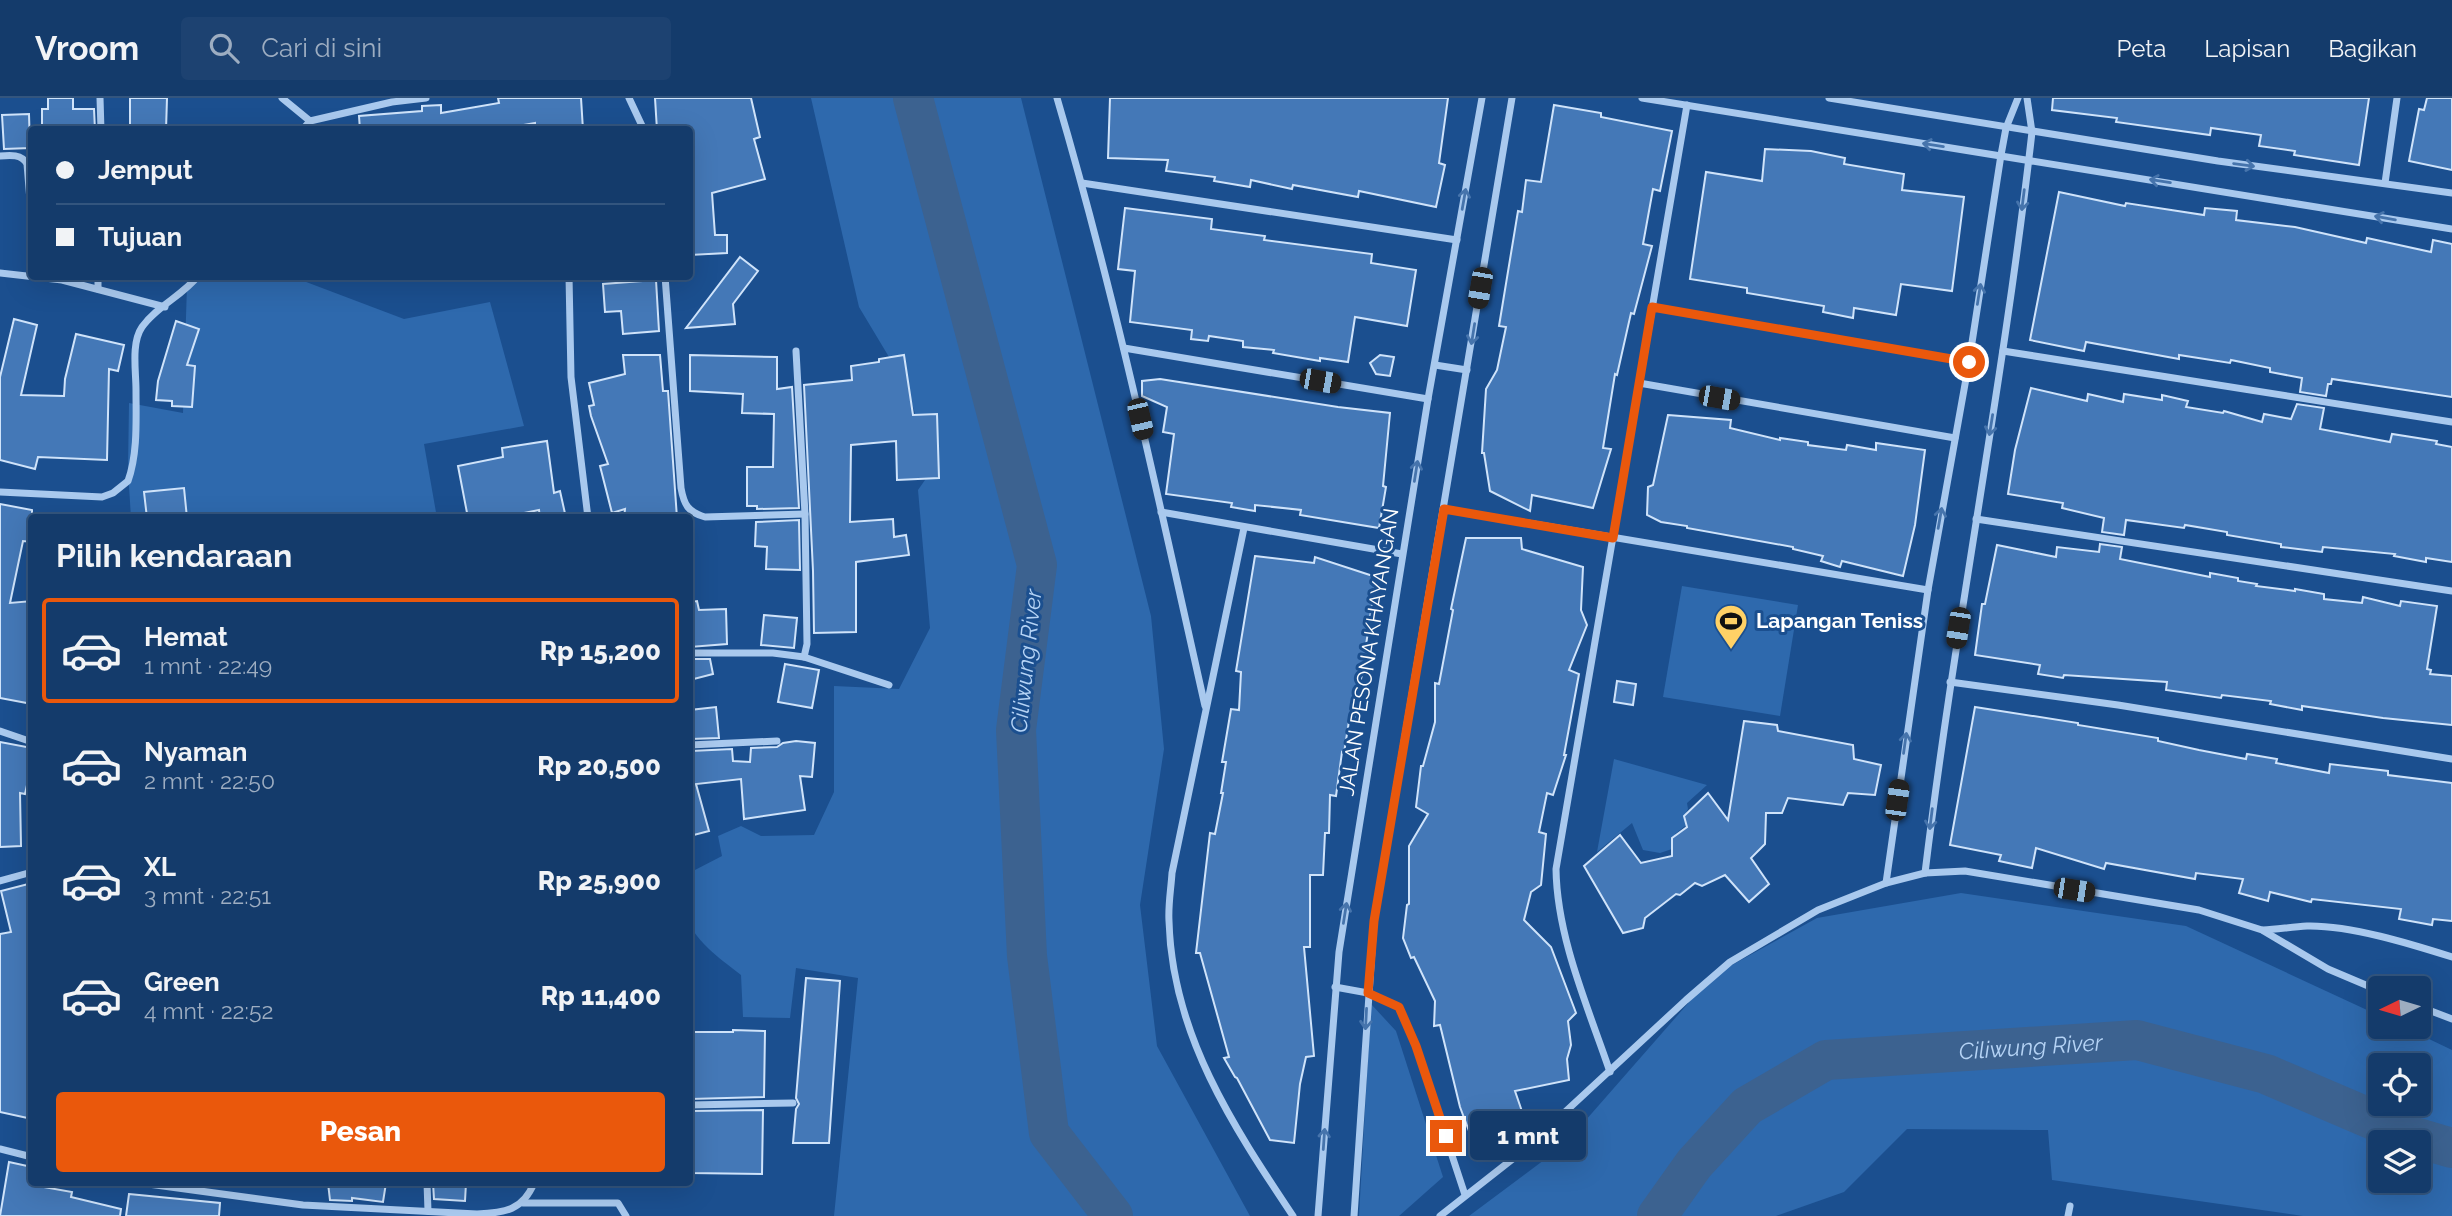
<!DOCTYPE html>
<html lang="id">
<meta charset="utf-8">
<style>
:root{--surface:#143b6b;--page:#1d4271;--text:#f1f3f6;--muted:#9dadc1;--line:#33557e;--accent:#ea580c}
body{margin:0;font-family:Raleway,sans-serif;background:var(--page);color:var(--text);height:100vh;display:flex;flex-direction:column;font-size:26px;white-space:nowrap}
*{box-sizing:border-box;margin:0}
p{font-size:23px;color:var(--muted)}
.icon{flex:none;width:38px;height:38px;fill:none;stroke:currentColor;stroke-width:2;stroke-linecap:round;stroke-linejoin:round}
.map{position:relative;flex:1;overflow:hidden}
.drawer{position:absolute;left:28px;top:416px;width:665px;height:672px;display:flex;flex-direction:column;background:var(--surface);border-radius:7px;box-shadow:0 7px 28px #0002,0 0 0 2px var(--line)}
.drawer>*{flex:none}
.guide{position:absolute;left:28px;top:28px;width:665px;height:154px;border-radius:7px;box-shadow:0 7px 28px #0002,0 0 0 2px var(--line);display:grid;align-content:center;height:154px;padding:0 28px;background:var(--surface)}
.needle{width:46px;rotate:265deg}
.tools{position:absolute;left:2368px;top:878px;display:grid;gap:14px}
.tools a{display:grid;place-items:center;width:63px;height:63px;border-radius:7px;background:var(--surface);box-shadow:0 7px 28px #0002,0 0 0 2px var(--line);font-size:35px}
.end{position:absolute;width:32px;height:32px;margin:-16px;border:9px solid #ea580c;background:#fff;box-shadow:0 0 0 4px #fff}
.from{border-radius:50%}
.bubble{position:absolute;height:49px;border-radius:7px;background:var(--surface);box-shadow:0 7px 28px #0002,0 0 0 2px var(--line);font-size:23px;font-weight:800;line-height:49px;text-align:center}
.car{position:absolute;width:21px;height:42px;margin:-21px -10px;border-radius:9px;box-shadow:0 0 5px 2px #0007;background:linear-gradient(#222 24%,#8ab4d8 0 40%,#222 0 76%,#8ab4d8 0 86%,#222 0)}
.guide b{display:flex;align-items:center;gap:24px;height:66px;font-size:26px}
.guide b+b{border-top:2px solid var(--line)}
.guide i{width:18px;height:18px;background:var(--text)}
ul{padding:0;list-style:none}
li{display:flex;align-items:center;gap:21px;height:105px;margin:0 14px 10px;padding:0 14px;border:4px solid transparent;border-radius:7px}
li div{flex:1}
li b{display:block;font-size:26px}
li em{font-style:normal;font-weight:800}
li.active{border-color:var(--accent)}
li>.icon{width:63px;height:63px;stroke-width:1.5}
h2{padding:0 28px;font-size:32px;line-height:84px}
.primary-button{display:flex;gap:14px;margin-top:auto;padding:14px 28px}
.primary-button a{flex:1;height:80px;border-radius:7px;background:var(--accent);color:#fff;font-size:28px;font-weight:800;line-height:80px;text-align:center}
header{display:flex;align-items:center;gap:42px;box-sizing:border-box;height:98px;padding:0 35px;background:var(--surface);border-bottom:2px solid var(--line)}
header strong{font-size:33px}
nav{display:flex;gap:38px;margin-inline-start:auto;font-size:24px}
.search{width:490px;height:63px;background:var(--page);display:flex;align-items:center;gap:18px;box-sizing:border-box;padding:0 24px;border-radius:7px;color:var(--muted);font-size:26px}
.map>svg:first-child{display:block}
.green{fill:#2e69ad;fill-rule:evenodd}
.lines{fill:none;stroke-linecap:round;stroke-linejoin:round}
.river{stroke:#3c6290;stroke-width:40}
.building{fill:#4478b7;stroke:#cfe3fa;stroke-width:2}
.street{stroke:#a9c9ee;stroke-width:7}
.oneway{stroke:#4674ac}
.route{stroke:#ea580c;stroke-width:9}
.labels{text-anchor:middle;stroke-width:6;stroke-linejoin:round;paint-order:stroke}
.poi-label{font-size:21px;font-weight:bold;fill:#fff;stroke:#1b4f8f;text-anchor:start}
.street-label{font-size:21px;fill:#fff;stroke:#1b4f8f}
.water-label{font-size:23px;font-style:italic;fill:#b5d3f5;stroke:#1b4f8f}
</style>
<header>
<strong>Vroom</strong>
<div class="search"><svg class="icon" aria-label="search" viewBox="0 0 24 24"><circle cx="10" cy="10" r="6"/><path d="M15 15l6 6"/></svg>Cari di sini</div>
<nav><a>Peta</a><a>Lapisan</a><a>Bagikan</a></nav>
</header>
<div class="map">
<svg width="2452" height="1118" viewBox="0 0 2452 1118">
<rect width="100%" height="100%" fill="#1b4f8f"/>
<g class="green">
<path d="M 811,0 L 1021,0 L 1151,518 L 1164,651 L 1140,807 L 1157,948 L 1250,1118 L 834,1118 L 858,880 L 796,870 L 790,920 L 743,919 L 741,877 C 727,866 693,842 690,824 C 686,809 690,788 693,773 L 722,758 L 718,738 L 741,728 L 761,738 L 814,737 L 834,694 L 834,588 L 899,591 L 930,530 L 918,392 L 932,372 L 907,289 L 859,209 Z"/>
<polygon points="192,179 293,179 404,221 490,204 524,328 424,346 437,420 131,420 128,372 129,305 183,315 187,187"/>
<polygon points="1682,488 1798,507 1780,618 1663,599"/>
<polygon points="1614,661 1707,687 1687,705 1688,711 1686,715 1690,724 1675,736 1675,750 1660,755 1643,752 1632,725 1597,754"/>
<path d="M 1961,795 L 2186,828 L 2380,918 L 2380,929 L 2404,929 L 2452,952 L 2452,1118 L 2303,1118 L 2052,1082 L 2048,1032 L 1907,1031 L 1844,1094 L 1776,1118 L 1469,1118 L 1564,1047 L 1712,878 L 1817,820 ZM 2380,968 L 2418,968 L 2418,1006 L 2380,1006 ZM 2380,1045 L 2418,1045 L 2418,1083 L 2380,1083 Z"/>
<polygon points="1371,906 1396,933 1443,1079 1399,1118 1359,1118"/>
</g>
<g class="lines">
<g class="river">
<polyline points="913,0 1037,467 1016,632 1027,858 1049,1035 1113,1118"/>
<path id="s1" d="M 1657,1118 L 1694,1066 L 1747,1008 L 1826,962 L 2137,942 L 2266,976 L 2411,1038 L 2452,1050"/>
</g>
</g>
<g class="building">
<polygon points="48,0 73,0 73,11 94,11 95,32 42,32 42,11 48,11"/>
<polygon points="130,0 167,0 166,32 130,32"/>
<polygon points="498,0 581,0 583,32 535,32 535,25 495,32 360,32 359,18 422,13 422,8 441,7 441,15 499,5"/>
<polygon points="655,0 751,0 760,39 754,41 765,81 712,95 715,137 727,137 727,155 690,157 690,29 657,32"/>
<polygon points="1110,0 1448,0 1439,65 1445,67 1436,109 1359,93 1358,99 1293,87 1292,91 1251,82 1250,89 1214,83 1215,79 1166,73 1168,62 1108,60"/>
<polygon points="2053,0 2369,0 2359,67 2294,57 2295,53 2259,48 2261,37 2211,30 2210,37 2116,24 2117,20 2052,12"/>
<polygon points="2427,0 2452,0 2452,72 2409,63 2419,11 2424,12"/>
<polygon points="1554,7 1601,15 1601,19 1672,33 1660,93 1653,91 1643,146 1652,148 1634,216 1631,215 1617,277 1615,276 1603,350 1611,351 1593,410 1532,397 1530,413 1490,393 1484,355 1482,355 1486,291 1497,272 1506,229 1499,228 1518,113 1522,114 1526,82 1541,84"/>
<polygon points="29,16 30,50 4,51 2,17"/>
<polygon points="1765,51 1811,53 1845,60 1844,66 1904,76 1902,92 1964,99 1952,193 1901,186 1896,217 1854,210 1853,220 1823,214 1824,208 1747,195 1747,190 1690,181 1706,74 1762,83"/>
<polygon points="2059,94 2125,108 2126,105 2204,117 2205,110 2237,113 2236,122 2295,129 2366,145 2367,140 2431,154 2433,142 2452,146 2452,299 2332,281 2331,286 2328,286 2326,298 2300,294 2302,280 2270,274 2270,270 2231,262 2230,265 2179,257 2179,261 2086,244 2084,253 2030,242"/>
<polygon points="1125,110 1212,121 1211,131 1265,138 1264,142 1372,156 1371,165 1416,172 1407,228 1355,219 1348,264 1320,260 1320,263 1273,255 1274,252 1243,249 1243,243 1209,238 1208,243 1191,241 1192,232 1130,224 1135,173 1118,171"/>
<polygon points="740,159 758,173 733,206 735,226 686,230"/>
<polygon points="656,182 659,233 623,236 621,213 605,214 603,186"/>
<polygon points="14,221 37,227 21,297 64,298 65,281 76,236 124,247 118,273 109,271 107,362 38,359 35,371 0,362 0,279"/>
<polygon points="176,223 199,231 187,267 195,268 192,309 172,308 172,303 156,302 158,283"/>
<polygon points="623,257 660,257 663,293 668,293 677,420 624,420 625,411 612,415 600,368 608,366 591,318 589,308 594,307 589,285 625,276"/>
<polygon points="690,257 777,259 777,291 792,289 799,410 757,411 757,408 747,408 747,369 773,369 774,316 742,315 743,296 690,293"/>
<polygon points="904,257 913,317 937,316 939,380 897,382 896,343 851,347 850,424 893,421 894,439 906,437 909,457 856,464 856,534 814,535 813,473 804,287 852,282 851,268 879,264 879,261"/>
<polygon points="1380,257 1394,259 1390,278 1376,276 1370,265"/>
<polygon points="1160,281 1338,309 1390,315 1383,388 1386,389 1379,430 1300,417 1301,412 1255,407 1255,413 1231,409 1232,405 1166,396 1174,336 1163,334 1167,309 1142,298 1142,283"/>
<polygon points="2031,290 2087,303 2088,296 2123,304 2124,296 2162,302 2162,297 2188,303 2186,309 2223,315 2224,313 2262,324 2264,316 2291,321 2297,306 2324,310 2320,331 2390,344 2392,336 2437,343 2436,346 2452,349 2452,464 2426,460 2426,464 2394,458 2395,456 2323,449 2322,454 2281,449 2281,446 2227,437 2227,434 2185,427 2184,430 2126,422 2124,437 2102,434 2104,420 2062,410 2063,405 2008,396 2015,352"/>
<polygon points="1668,317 1731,322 1730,330 1780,342 1780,340 1808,344 1808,347 1846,352 1847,347 1876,352 1876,345 1925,352 1915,427 1903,478 1842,463 1840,469 1821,463 1823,458 1793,451 1793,449 1687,430 1687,428 1661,424 1647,417 1648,389 1653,387"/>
<polygon points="547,343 554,395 560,393 566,420 540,420 539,412 499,420 468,420 458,368 503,359 502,350"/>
<polygon points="184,390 187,420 147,420 144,394"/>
<polygon points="0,406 32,412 32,444 23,443 10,505 32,503 32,606 0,600"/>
<polygon points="799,422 800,472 766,471 767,449 755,448 756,424"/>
<polygon points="1466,440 1521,440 1522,451 1583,469 1581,512 1587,527 1569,572 1579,576 1564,657 1566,657 1553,697 1547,695 1539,734 1546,736 1541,787 1531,794 1524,822 1551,849 1576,915 1568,923 1571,947 1567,961 1569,982 1515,993 1526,1025 1509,1037 1472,1041 1460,1009 1440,927 1434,928 1435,903 1414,859 1411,860 1403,840 1407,807 1409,806 1409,748 1428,716 1416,709 1421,668 1423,668 1435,624 1435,585 1439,586 1453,512 1451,511"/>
<polygon points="2100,446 2122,449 2120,461 2210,479 2210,475 2238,480 2238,483 2257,486 2256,488 2295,493 2295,491 2324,496 2324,501 2362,505 2363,499 2400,508 2401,503 2437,508 2427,571 2431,572 2430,576 2452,578 2452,627 2383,620 2302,608 2302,612 2270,606 2271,603 2222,597 2221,600 2166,592 2167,584 2064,577 2063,580 2038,576 2040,567 1975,557 1982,506 1985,506 1997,447 2056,459 2057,449 2099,454"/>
<polygon points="1255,458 1314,465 1315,459 1376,479 1366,547 1370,548 1359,588 1364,589 1357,624 1349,623 1344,655 1342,654 1336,698 1330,697 1329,735 1325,735 1323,777 1310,777 1310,849 1304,849 1314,958 1306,959 1300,986 1294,1045 1270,1042 1237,980 1235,979 1224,960 1229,959 1200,855 1196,855 1210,735 1215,736 1223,695 1221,695 1226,664 1222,664 1228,629 1231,611 1239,612 1241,574 1236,573"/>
<polygon points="697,503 699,512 726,511 727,546 690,549 690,504"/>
<polygon points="764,517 797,520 794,550 761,547"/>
<polygon points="690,561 710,561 713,576 690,582"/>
<polygon points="785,566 819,572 812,610 778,604"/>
<polygon points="1617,583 1636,586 1633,607 1614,604"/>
<polygon points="716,609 719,640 690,641 690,612"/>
<polygon points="1975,609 2078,625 2078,627 2158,640 2158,643 2199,652 2246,661 2247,656 2277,661 2276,665 2329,675 2330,666 2388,673 2388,677 2452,685 2452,823 2433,821 2432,827 2399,821 2401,811 2312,801 2311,804 2270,794 2268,803 2239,795 2243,781 2196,775 2195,781 2106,765 2104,771 2036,750 2032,770 1999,763 2001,757 1950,747"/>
<polygon points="1744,623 1777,627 1778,633 1853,647 1854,661 1881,667 1875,697 1848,695 1843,707 1788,700 1782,715 1766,715 1765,746 1751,760 1769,786 1749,804 1725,777 1702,788 1695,785 1680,797 1676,796 1645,820 1643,830 1623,835 1584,768 1620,737 1641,765 1672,758 1672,740 1687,729 1684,718 1708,695 1728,722"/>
<polygon points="796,643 815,645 812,679 800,678 805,712 744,721 741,681 696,686 709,733 690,738 690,683 694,683 691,653 732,651 733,663 750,664 751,650 777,649 783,645"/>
<polygon points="0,644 32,650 32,665 25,696 20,695 21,748 0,749"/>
<polygon points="32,785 32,1021 0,1014 0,836 11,834 1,793"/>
<polygon points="806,880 840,883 829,1045 793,1045 796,1011 799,1006 796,1000"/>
<polygon points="733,932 765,933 764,999 690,1001 690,934 733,934"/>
<polygon points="763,1012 762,1076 690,1075 690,1013"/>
<polygon points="9,1064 32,1069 32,1087 72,1094 71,1099 121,1111 120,1118 0,1118"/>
<polygon points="328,1085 386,1085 383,1104 352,1100 352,1103 330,1102"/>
<polygon points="433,1085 466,1085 465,1103 434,1101"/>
<polygon points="129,1096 220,1105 219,1118 126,1118"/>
</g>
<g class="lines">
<g class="street">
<polyline points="100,0 101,32"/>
<polyline points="282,0 310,23"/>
<polyline points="629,0 644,32"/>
<path d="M 1057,0 C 1116,200 1159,404 1205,608"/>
<polyline points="1642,0 2452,131"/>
<polyline points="1829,0 2218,63 2452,95"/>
<polyline points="302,32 310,23 392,4 426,0"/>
<path d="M 0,58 C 10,57 22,56 27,66 L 32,127"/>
<polyline points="1082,85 1457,142"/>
<polyline points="2385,85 2397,0"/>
<polyline points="0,175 62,182 165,209"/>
<polyline points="98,178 98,191"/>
<polyline points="569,178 571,279 588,420"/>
<path d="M 665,178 L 681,390 C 684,407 688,414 705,419 L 805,416"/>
<polyline points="1652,209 1969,264"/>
<polyline points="1124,250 1428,301"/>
<polyline points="796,253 805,416 807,546 804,559"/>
<polyline points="2003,253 2452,324"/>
<polyline points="1435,267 1467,272"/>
<polyline points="1639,285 1955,340"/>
<path d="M 0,394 L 102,399 L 113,395 L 128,383 C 138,355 136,321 136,292 C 136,273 131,245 142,229 C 157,208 182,198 198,178"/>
<polyline points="1444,411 1928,492"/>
<polyline points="1161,414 1402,456"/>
<polyline points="1976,421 2452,493"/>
<path d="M 1244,430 L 1172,775 C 1171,791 1168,807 1169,823 C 1172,936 1233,1028 1293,1118"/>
<polyline points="690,555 773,555 804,559 889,587"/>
<polyline points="1950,584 2118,607 2452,661"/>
<polyline points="0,633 32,644"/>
<polyline points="690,647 777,643"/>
<path d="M 1925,775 C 1955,527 2004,282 2032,34 L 2027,0"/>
<polyline points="0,783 32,774"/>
<polyline points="1886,785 1928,492 1969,264 2001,57 2006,30 2018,0"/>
<path d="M 2263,832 C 2278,831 2292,829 2307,828 C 2350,827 2411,846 2452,859"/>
<polyline points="1335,889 1368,895 1399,909 1416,948 1465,1097"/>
<polyline points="2418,908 2452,921"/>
<path d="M 1610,974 C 1588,909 1557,840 1556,771 L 1687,7"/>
<polyline points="690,1007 793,1005"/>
<polyline points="0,1051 32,1059"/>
<path d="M 141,1085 L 303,1107 L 477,1116 C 505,1115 523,1112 534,1085"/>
<polyline points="427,1085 428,1113"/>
<polyline points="523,1105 618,1105 626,1118"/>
<polyline points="1318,1118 1339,854 1428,301 1482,0"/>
<polyline points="1354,1118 1374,823 1512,0"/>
<polyline points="1440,1118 1524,1052 1686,902 1730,864 1818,812 1886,785 1925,775 1965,773 2199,812 2262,832 2328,871 2380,893"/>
<polyline points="2068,1118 2070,1108"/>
</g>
</g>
<defs><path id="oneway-shaft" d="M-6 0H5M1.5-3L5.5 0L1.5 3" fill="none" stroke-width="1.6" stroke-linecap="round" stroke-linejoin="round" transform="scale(1.75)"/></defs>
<g class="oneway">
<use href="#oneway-shaft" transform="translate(1933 47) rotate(-171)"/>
<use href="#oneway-shaft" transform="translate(2244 67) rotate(8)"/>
<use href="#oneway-shaft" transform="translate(2160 83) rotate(-171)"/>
<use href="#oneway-shaft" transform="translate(1464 101) rotate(-80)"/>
<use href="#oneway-shaft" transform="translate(2023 102) rotate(97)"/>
<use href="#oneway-shaft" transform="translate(2385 120) rotate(-170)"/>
<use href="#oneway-shaft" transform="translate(1979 196) rotate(-81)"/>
<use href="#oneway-shaft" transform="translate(1473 236) rotate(99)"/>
<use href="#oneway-shaft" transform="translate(1991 327) rotate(99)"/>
<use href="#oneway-shaft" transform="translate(1416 373) rotate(-81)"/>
<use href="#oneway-shaft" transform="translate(1940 420) rotate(-80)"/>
<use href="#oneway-shaft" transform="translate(1905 645) rotate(-82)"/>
<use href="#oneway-shaft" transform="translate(1931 721) rotate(97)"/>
<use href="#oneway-shaft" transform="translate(1345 815) rotate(-81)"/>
<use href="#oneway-shaft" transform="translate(1366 921) rotate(93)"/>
<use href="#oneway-shaft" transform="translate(1324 1041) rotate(-86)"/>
</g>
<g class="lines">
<polyline class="route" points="1446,1038 1416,948 1399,909 1368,895 1374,823 1444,411 1613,440 1652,209 1969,264"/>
</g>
<defs>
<symbol id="stadium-pin" viewBox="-11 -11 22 30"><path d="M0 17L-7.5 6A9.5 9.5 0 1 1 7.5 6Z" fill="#ffd166" stroke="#1b4f8f"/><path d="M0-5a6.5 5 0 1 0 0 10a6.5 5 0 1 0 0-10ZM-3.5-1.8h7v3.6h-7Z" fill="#111"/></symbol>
</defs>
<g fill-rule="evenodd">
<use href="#stadium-pin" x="1712" y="504" width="38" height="52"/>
</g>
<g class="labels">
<g class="poi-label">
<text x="1756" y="530">Lapangan Teniss</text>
</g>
<g class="street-label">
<text transform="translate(1369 554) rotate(-81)" y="7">JALAN PESONA KHAYANGAN</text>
</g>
<g class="water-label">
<text transform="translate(1026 563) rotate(-84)" y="8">Ciliwung River</text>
<text dy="8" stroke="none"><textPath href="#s1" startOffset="439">Ciliwung River</textPath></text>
</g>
</g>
</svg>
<div class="tools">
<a><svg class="needle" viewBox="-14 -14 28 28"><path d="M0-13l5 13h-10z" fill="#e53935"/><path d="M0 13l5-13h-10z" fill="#9dadc1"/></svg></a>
<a><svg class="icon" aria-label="locate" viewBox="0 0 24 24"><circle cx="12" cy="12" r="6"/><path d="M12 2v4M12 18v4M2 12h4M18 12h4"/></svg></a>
<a><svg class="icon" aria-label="layers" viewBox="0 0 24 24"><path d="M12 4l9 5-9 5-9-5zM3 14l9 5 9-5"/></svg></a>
</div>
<i class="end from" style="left:1969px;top:264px"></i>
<i class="end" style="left:1446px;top:1038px"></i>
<div class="bubble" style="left:1470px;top:1013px;width:116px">1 mnt</div>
<i class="car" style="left:1480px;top:190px;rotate:190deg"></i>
<i class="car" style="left:1320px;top:283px;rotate:100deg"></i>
<i class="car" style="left:1719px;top:300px;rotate:100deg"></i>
<i class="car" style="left:1140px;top:321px;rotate:167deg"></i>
<i class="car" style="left:1958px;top:530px;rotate:189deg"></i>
<i class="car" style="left:1897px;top:702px;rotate:8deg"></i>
<i class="car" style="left:2074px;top:792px;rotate:99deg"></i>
<div class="guide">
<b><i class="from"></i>Jemput</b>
<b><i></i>Tujuan</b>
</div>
<section class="drawer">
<h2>Pilih kendaraan</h2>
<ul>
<li class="active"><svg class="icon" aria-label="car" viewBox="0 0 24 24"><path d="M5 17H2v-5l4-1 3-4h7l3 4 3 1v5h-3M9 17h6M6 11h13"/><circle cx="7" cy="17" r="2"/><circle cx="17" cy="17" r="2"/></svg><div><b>Hemat</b><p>1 mnt · 22:49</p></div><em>Rp 15,200</em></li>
<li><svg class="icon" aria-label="car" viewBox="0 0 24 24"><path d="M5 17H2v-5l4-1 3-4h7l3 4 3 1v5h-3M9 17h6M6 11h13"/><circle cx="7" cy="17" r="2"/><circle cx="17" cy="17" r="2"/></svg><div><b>Nyaman</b><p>2 mnt · 22:50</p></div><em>Rp 20,500</em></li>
<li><svg class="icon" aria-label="car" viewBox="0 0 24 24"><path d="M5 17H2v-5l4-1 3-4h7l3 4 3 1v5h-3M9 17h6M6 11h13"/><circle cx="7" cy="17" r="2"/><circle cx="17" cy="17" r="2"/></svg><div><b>XL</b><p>3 mnt · 22:51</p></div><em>Rp 25,900</em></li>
<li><svg class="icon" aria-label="car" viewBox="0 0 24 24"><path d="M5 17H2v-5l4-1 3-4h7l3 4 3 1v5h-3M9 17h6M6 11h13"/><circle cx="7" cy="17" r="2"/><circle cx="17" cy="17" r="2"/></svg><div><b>Green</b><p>4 mnt · 22:52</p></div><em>Rp 11,400</em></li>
</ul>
<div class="primary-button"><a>Pesan</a></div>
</section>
</div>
